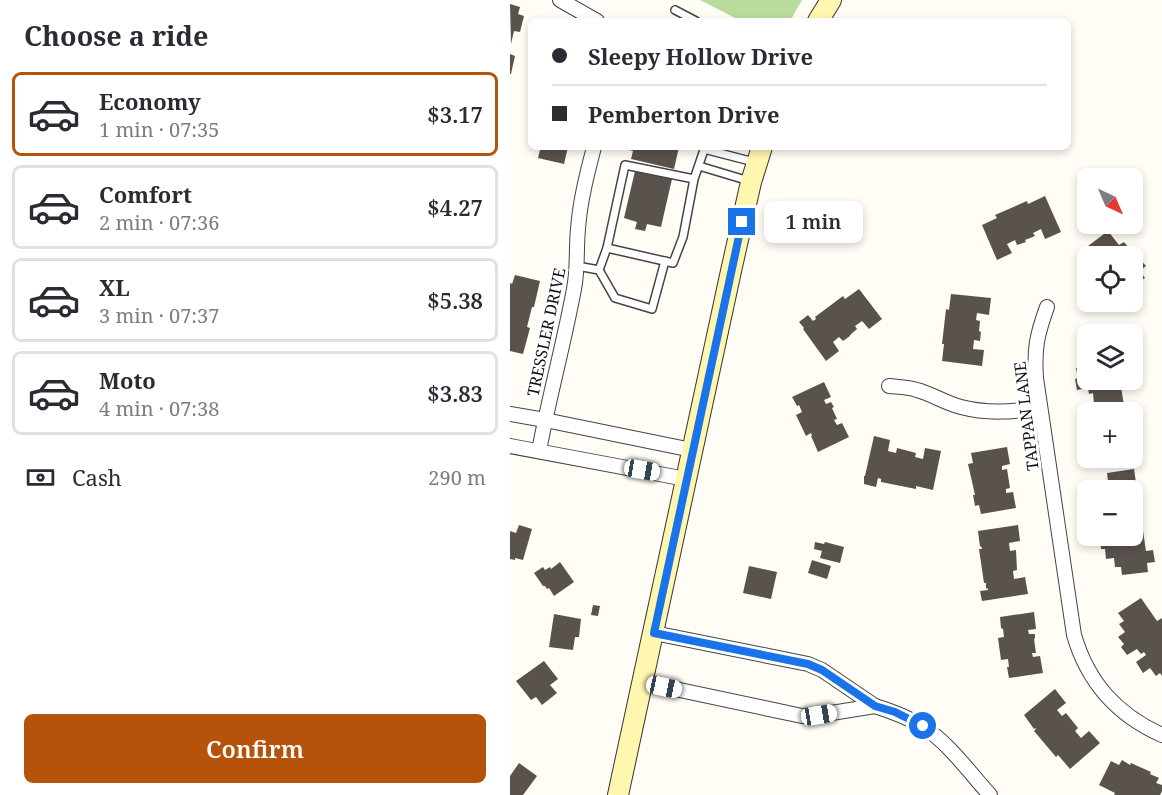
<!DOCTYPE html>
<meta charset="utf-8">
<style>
:root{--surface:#fff;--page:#f7f7f7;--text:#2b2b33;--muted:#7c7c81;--line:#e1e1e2;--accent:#b45309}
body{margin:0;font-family:"Noto Serif",serif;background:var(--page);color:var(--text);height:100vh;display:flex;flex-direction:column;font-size:22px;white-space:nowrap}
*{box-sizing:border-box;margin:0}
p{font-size:20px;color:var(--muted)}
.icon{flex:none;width:33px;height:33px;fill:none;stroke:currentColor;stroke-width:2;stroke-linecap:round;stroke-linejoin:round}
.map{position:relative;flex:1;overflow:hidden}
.sheet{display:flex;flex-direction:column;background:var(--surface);width:510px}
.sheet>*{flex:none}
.hud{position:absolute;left:18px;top:18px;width:543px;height:132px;border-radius:9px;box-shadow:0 3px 9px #0003;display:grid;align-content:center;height:132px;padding:0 24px;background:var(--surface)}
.needle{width:39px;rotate:136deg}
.buttons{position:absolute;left:567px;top:168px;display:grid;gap:12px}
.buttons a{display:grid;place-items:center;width:66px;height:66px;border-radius:9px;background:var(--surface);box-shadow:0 3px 9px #0003;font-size:30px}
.end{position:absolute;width:27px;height:27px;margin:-14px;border:8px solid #1a73e8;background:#fff;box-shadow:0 0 0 3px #fff}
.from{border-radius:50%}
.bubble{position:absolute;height:42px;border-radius:9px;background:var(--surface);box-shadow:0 3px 9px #0003;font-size:20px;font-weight:600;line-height:42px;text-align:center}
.car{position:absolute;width:18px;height:36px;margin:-18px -9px;border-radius:8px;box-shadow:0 0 4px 2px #0007;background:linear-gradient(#fff 24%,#345 0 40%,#fff 0 76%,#345 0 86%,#fff 0)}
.hud b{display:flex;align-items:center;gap:21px;height:57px;font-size:22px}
.hud b+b{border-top:2px solid var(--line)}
.hud i{width:15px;height:15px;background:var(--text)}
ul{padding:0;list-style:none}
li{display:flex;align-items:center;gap:18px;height:84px;margin:0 12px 9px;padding:0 12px;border:3px solid var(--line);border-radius:9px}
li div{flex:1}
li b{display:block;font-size:22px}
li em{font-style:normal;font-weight:600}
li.current{border-color:var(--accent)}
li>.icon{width:54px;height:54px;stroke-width:1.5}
h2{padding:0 24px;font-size:27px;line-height:72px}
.pay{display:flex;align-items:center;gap:15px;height:66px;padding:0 24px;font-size:22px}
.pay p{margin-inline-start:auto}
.action{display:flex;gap:12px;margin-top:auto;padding:12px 24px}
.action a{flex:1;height:69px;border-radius:9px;background:var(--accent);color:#fff;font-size:24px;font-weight:600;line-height:69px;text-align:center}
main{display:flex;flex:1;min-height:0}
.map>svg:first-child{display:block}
.forest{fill:#b9dc9c}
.building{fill:#5a524d}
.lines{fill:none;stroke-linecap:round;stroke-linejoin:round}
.lane-casing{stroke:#444;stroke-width:10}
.street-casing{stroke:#444;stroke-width:16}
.secondary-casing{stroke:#333;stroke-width:22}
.lane{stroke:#fff;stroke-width:7}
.street{stroke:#fff;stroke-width:14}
.secondary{stroke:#fff6b0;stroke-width:20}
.route{stroke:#1a73e8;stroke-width:8}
.labels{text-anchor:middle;stroke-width:6;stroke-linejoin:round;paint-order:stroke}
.street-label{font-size:16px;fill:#111;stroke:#fff}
</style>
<main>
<section class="sheet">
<h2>Choose a ride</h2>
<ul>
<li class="current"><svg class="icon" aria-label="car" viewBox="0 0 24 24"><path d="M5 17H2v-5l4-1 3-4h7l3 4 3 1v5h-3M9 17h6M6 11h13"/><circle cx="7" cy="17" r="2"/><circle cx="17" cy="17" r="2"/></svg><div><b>Economy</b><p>1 min · 07:35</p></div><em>$3.17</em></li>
<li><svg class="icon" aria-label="car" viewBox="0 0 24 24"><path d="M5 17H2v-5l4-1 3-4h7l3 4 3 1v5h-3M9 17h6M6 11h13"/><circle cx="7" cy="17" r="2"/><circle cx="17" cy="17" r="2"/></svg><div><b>Comfort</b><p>2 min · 07:36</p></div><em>$4.27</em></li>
<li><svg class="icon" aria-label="car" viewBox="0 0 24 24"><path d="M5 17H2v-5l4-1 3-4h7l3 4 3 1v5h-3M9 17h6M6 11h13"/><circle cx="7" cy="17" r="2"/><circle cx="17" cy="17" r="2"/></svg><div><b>XL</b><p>3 min · 07:37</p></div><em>$5.38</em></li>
<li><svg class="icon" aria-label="car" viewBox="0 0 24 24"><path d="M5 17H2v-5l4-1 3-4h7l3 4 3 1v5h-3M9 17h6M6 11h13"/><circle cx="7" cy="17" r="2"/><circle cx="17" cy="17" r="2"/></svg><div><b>Moto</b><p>4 min · 07:38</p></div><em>$3.83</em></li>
</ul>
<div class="pay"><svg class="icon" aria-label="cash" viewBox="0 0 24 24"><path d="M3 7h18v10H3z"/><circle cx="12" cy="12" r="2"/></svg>Cash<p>290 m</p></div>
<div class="action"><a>Confirm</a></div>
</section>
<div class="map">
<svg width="652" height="795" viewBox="0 0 652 795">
<rect width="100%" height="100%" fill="#fffdf5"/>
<polygon class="forest" points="190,0 292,0 280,21 231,21"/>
<g class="building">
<polygon points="0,4 10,7 8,14 14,16 10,32 4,31 1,44"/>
<polygon points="0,54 5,56 1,74 0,74"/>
<polygon points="22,147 58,147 54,164 28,158 30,150"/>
<polygon points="108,147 169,147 164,169 121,159 123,151"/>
<polygon points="125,171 162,179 151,227 137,224 135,231 125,229 127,222 114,218"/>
<polygon points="535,196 551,232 535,239 531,229 523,233 525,236 515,240 516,242 507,245 505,240 497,244 502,253 487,260 472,225 487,218 485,215 517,201 518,204"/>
<polygon points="598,231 609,245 614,242 627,258 628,257 636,266 630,271 635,278 622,287 622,256 579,256 583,254 578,246"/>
<polygon points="5,275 30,281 24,307 22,307 17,327 20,328 13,354 0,351 0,283 2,284"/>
<polygon points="349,289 372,319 359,329 352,321 345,326 347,329 340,335 340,336 333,341 329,337 323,342 329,351 316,361 293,329 294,328 289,322 298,315 303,321 306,319 305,317 333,296 335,299"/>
<polygon points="441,294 481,298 479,315 467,313 466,320 470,321 469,331 471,332 470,341 464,340 463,349 474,350 472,366 432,361 434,344 432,344 436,309 439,310"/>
<polygon points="574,357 578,357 578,380 610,380 615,412 582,412 580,405 584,404 583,393 579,394 578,388 567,390 565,379 568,378 566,368 575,367"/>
<polygon points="314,382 321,397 314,400 316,404 321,402 324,407 322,408 327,419 324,420 327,425 332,423 339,437 308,452 301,436 302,436 301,433 296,436 286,415 292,412 289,405 287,406 282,397"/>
<polygon points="578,413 578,430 576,430 575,424 571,424 570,414"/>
<polygon points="364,436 380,440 378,451 386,453 387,448 406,453 405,457 413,459 415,448 431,451 423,490 406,486 406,489 371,482 371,479 368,478 366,487 354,484 354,476 355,476"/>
<polygon points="497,447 500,464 492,466 492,470 497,469 500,488 496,489 496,493 503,492 506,508 471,514 469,505 465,506 463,495 465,495 458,464 463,463 461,453"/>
<polygon points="624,469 636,551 643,550 645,562 637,563 638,572 612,575 611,567 605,567 604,558 596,559 595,549 591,549 590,539 601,538 600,536 622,536 622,490 594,490 593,483 598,482 597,473"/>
<polygon points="9,525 22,529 13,560 5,558 5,560 0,559 0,531 6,533"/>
<polygon points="508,525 510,541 499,543 500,551 506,550 507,570 503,571 504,579 515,577 518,594 472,601 470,591 478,590 478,588 476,589 476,583 474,583 469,549 472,549 471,546 470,547 468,531"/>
<polygon points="305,542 314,544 315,542 334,547 330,563 310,558 312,551 304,549"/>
<polygon points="302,560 321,566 317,579 298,573"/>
<polygon points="50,562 64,582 44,596 39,588 37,589 35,586 33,586 24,573 33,567 35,570 40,567 41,569"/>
<polygon points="239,566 267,572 261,599 233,593"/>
<polygon points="631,598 647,621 652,618 652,676 650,673 646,676 640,668 633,673 626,662 636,655 634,652 631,654 627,649 617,655 611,647 614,644 608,637 615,632 609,624 614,621 608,613"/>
<polygon points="83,605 90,606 88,616 81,615"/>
<polygon points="524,612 526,629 518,630 519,634 525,634 525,638 524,639 526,653 522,653 523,657 530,656 533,673 499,678 497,667 499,667 498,659 491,660 488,638 494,637 493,629 491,628 490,617"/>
<polygon points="44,614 71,619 69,637 65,637 63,650 39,647"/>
<polygon points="34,661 48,679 40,685 47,693 32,705 26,697 21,700 6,681"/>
<polygon points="545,689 556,703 547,710 552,716 556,713 568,728 565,731 571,738 579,731 590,743 560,769 548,755 546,757 524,731 526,729 525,728 524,729 514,715"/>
<polygon points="612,760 620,765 621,763 641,772 640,774 649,778 646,783 652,785 652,791 650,795 604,795 605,793 589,785 601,761 609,765"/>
<polygon points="9,763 27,776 13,795 0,795 0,776"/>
</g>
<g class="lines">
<defs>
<g id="lane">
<polyline points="165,10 186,21"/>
<polyline points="194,149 244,162"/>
<polyline points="189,166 239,181"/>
<polyline points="184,179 115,165 97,248 163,263 173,237 184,179 195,147"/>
<polyline points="67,266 89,270 105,298 142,309 155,261"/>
<polyline points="89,270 97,248"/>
</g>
<g id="street">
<polyline points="50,0 87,21"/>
<path d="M 537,307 C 527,335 524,348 526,378 L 564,635 C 578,683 607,715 652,735"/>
<path d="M 379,386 C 388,387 398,387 407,390 C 422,394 435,403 451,407 C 477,414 503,412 529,408"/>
<polyline points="0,414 35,420 182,450"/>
<polyline points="0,446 176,479"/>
<path d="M 29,451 C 39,397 54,343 64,289 C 68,269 66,249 68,229 C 70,201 77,174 84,147"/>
<polyline points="132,682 292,716 309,715 365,706 312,670 298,664 144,633"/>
<path d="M 365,706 C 381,711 397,717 412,726 C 439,743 459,772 480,795"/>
</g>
<g id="secondary">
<polyline points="308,21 321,0"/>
<polyline points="108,795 221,271 241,182 252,147"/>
</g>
</defs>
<use href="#lane" class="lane-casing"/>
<use href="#street" class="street-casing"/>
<use href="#secondary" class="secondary-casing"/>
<use href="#lane" class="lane"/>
<use href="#street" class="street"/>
<use href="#secondary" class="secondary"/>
</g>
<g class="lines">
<polyline class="route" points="232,222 144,633 298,664 312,670 365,706 385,712 413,726"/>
</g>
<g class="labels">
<g class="street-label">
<text transform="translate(36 332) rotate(-78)" y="6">TRESSLER DRIVE</text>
<text transform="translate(516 416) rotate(-97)" y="6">TAPPAN LANE</text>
</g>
</g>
</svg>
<div class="buttons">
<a><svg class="needle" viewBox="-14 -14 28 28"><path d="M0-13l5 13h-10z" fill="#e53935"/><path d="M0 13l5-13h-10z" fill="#7c7c81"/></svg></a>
<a><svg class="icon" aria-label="locate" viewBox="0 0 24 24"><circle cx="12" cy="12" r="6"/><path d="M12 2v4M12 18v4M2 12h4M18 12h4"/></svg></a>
<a><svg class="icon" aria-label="layers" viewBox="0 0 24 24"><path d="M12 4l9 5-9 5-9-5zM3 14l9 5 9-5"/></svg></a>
<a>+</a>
<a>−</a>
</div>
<i class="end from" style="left:413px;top:726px"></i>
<i class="end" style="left:232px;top:222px"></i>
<div class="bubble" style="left:254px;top:201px;width:99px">1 min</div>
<i class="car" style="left:132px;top:470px;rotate:100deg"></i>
<i class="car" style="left:154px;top:687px;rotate:102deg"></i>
<i class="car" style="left:309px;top:715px;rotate:81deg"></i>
<div class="hud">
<b><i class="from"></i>Sleepy Hollow Drive</b>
<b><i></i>Pemberton Drive</b>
</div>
</div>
</main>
